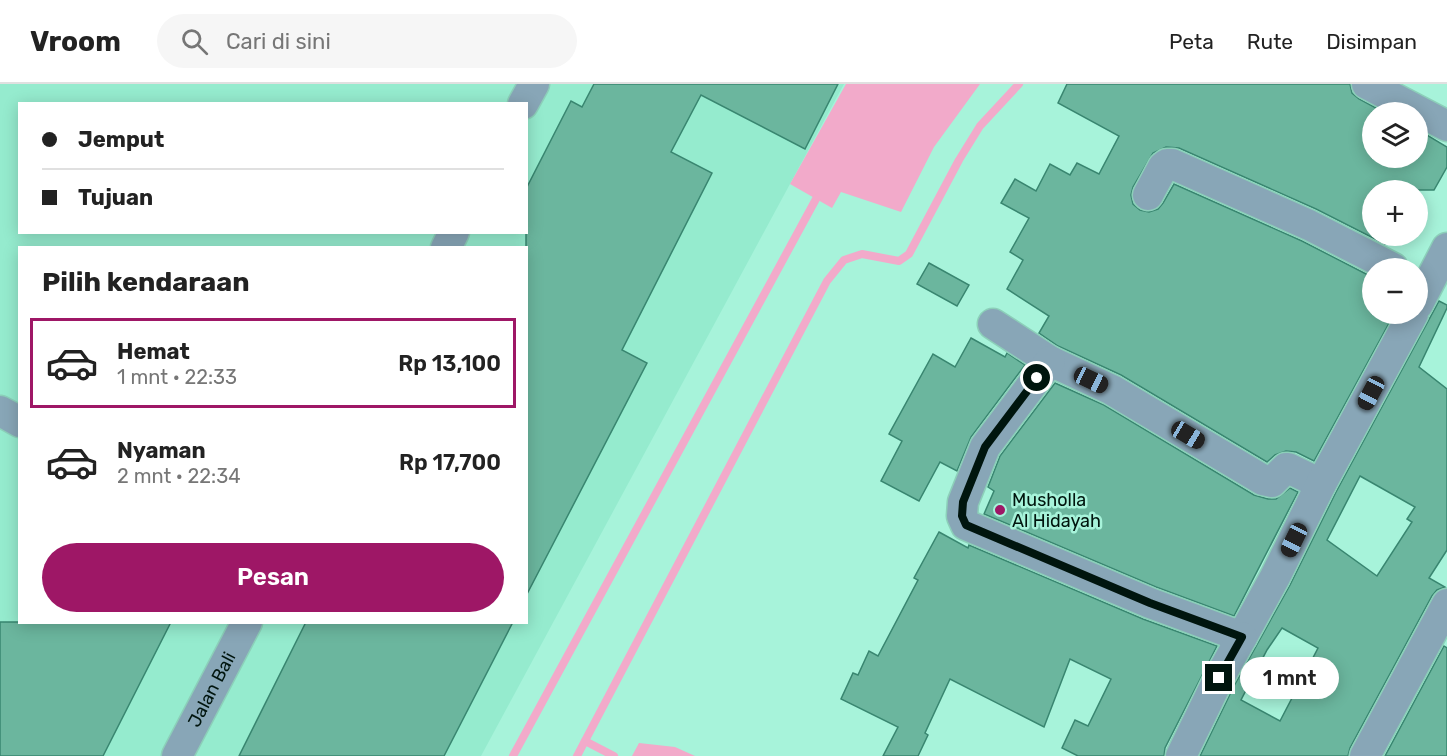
<!DOCTYPE html>
<html lang="id">
<meta charset="utf-8">
<style>
:root{--surface:#fff;--page:#f6f6f6;--text:#222;--muted:#767676;--line:#e0e0e0;--accent:#9e1766}
body{margin:0;font-family:Rubik,sans-serif;background:var(--page);color:var(--text);height:100vh;display:flex;flex-direction:column;font-size:22px;white-space:nowrap}
*{box-sizing:border-box;margin:0}
p{font-size:20px;color:var(--muted)}
.icon{flex:none;width:33px;height:33px;fill:none;stroke:currentColor;stroke-width:2;stroke-linecap:round;stroke-linejoin:round}
.map{position:relative;flex:1;overflow:hidden}
.details{position:absolute;left:18px;top:162px;width:510px;height:378px;display:flex;flex-direction:column;background:var(--surface);border-radius:0px;box-shadow:0 3px 15px #0003}
.details>*{flex:none}
.hud{position:absolute;left:18px;top:18px;width:510px;height:132px;border-radius:0px;box-shadow:0 3px 15px #0003;display:grid;align-content:center;height:132px;padding:0 24px;background:var(--surface)}
.fabs{position:absolute;left:1362px;top:18px;display:grid;gap:12px}
.fabs a{display:grid;place-items:center;width:66px;height:66px;border-radius:50%;background:var(--surface);box-shadow:0 3px 15px #0003;font-size:30px}
.end{position:absolute;width:27px;height:27px;margin:-14px;border:8px solid #00150e;background:#fff;box-shadow:0 0 0 3px #fff}
.from{border-radius:50%}
.bubble{position:absolute;height:42px;border-radius:21px;background:var(--surface);box-shadow:0 3px 15px #0003;font-size:20px;font-weight:600;line-height:42px;text-align:center}
.car{position:absolute;width:18px;height:36px;margin:-18px -9px;border-radius:8px;box-shadow:0 0 4px 2px #0007;background:linear-gradient(#222 24%,#8ab4d8 0 40%,#222 0 76%,#8ab4d8 0 86%,#222 0)}
.hud b{display:flex;align-items:center;gap:21px;height:57px;font-size:22px}
.hud b+b{border-top:2px solid var(--line)}
.hud i{width:15px;height:15px;background:var(--text)}
ul{padding:0;list-style:none}
li{display:flex;align-items:center;gap:18px;height:90px;margin:0 12px 9px;padding:0 12px;border:3px solid transparent;border-radius:0px}
li div{flex:1}
li b{display:block;font-size:22px}
li em{font-style:normal;font-weight:600}
li.active{border-color:var(--accent)}
li>.icon{width:54px;height:54px;stroke-width:1.5}
h2{padding:0 24px;font-size:27px;line-height:72px}
.button{display:flex;gap:12px;margin-top:auto;padding:12px 24px}
.button a{flex:1;height:69px;border-radius:36px;background:var(--accent);color:#fff;font-size:24px;font-weight:600;line-height:69px;text-align:center}
header{display:flex;align-items:center;gap:36px;box-sizing:border-box;height:84px;padding:0 30px;background:var(--surface);border-bottom:2px solid var(--line)}
header strong{font-size:28px}
nav{display:flex;gap:33px;margin-inline-start:auto;font-size:21px}
.search{width:420px;height:54px;background:var(--page);display:flex;align-items:center;gap:15px;box-sizing:border-box;padding:0 21px;border-radius:33px;color:var(--muted);font-size:22px}
.map>svg:first-child{display:block}
.built{fill:#95ebce;fill-rule:evenodd}
.water{fill:#f2aaca}
.lines{fill:none;stroke-linecap:round;stroke-linejoin:round}
.stream{stroke:#f2aaca;stroke-width:8}
.building{fill:#6bb69e;stroke:#398670;stroke-width:1.5;fill-rule:evenodd}
.minor-casing{stroke:#8ccfb9;stroke-width:33}
.minor{stroke:#88a6b7;stroke-width:30}
.route{stroke:#00150e;stroke-width:8}
.poi-dot{fill:#9e1766;stroke:#a7f3da;stroke-width:2}
.labels{text-anchor:middle;stroke-width:5;stroke-linejoin:round;paint-order:stroke}
.poi-label{font-size:18px;fill:#00150e;stroke:#a7f3da;text-anchor:start}
.street-label{font-size:18px;fill:#00150e;stroke:#a7f3da}
</style>
<header>
<strong>Vroom</strong>
<div class="search"><svg class="icon" aria-label="search" viewBox="0 0 24 24"><circle cx="10" cy="10" r="6"/><path d="M15 15l6 6"/></svg>Cari di sini</div>
<nav><a>Peta</a><a>Rute</a><a>Disimpan</a></nav>
</header>
<div class="map">
<svg width="1447" height="672" viewBox="0 0 1447 672">
<rect width="100%" height="100%" fill="#a7f3da"/>
<path class="built" d="M 0,0 L 844,0 L 481,672 L 0,672 ZM 20,20 L 526,20 L 526,148 L 20,148 ZM 20,164 L 526,164 L 526,538 L 20,538 Z"/>
<g class="water">
<polygon points="846,0 980,0 934,63 901,128 841,108 832,124 790,100"/>
<polygon points="639,659 675,663 695,672 632,672"/>
</g>
<g class="lines">
<g class="stream">
<polyline points="585,657 614,672"/>
<polyline points="513,672 816,115"/>
<polyline points="577,672 827,197 844,176 862,170 899,177 909,170 959,76 980,42 1019,0"/>
</g>
</g>
<g class="building">
<polygon points="594,0 838,0 805,65 701,11 671,68 712,89 622,266 647,279 526,512 526,105 571,17 582,23"/>
<polygon points="1067,0 1350,0 1352,9 1359,15 1378,25 1376,28 1372,28 1372,74 1418,74 1418,67 1427,51 1447,63 1447,83 1434,106 1372,106 1372,152 1389,152 1385,160 1316,125 1179,64 1166,63 1153,69 1133,103 1131,111 1133,120 1140,126 1149,128 1158,125 1163,119 1174,100 1302,157 1372,193 1372,230 1394,230 1314,377 1296,368 1286,367 1275,371 1267,378 1121,291 1058,262 1039,249 1049,232 1007,205 1023,176 1010,168 1029,134 1001,119 1015,95 1036,107 1050,80 1070,91 1077,79 1099,90 1119,52 1058,19"/>
<polygon points="929,179 969,201 957,222 917,200"/>
<path d="M 1439,217 L 1447,221 L 1447,224 L 1419,283 L 1447,305 L 1447,466 L 1429,494 L 1445,503 L 1437,506 L 1432,512 L 1350,664 L 1348,672 L 1200,672 L 1234,602 L 1290,501 L 1336,408 ZM 1360,392 L 1415,423 L 1407,435 L 1412,438 L 1377,492 L 1327,456 ZM 1282,544 L 1318,564 L 1280,637 L 1241,616 L 1267,566 Z"/>
<polygon points="971,254 1005,273 1007,269 1025,281 971,353 957,387 940,378 919,417 881,397 902,357 889,350 933,270 955,283"/>
<polygon points="1055,299 1104,321 1254,411 1268,415 1276,415 1290,404 1298,408 1234,532 1156,503 984,430 994,407 988,403 1000,372"/>
<polygon points="939,448 968,464 969,461 1143,535 1217,562 1165,664 1164,672 1078,672 1062,664 1075,636 1088,642 1111,595 1070,575 1044,643 950,595 925,649 928,651 918,672 883,672 898,643 841,615 853,589 858,591 869,567 878,572 918,496 914,494"/>
<polygon points="0,538 171,538 103,672 0,672"/>
<polygon points="306,538 513,538 444,672 239,672"/>
<polygon points="1444,562 1447,564 1447,672 1385,672"/>
</g>
<g class="lines">
<defs>
<g id="minor">
<polyline points="1367,0 1447,42"/>
<polyline points="523,20 534,0"/>
<polyline points="1148,111 1163,83 1167,80 1172,80 1309,141 1393,184"/>
<polyline points="446,164 454,148"/>
<polyline points="1418,220 1447,164"/>
<polyline points="993,240 1050,277 1112,306 1263,396 1272,398 1286,384 1288,384 1321,400"/>
<polyline points="1050,277 985,363 963,418 962,432 966,441 1150,519 1242,553 1275,493 1321,400 1413,230"/>
<polyline points="0,327 20,338"/>
<path id="s1" d="M 177,672 L 247,538"/>
<polyline points="1181,672 1219,594 1242,553"/>
<polyline points="1365,672 1447,520"/>
</g>
</defs>
<use href="#minor" class="minor-casing"/>
<use href="#minor" class="minor"/>
</g>
<g class="lines">
<polyline class="route" points="1037,294 985,363 963,418 962,432 966,441 1150,519 1242,553 1219,594"/>
</g>
<circle class="poi-dot" cx="1000" cy="426" r="6"/>
<g class="labels">
<g class="poi-label">
<text x="1012" y="422">Musholla<tspan x="1012" dy="21">Al Hidayah</tspan></text>
</g>
<g class="street-label">
<text dy="6" stroke="none"><textPath href="#s1" startOffset="75">Jalan Bali</textPath></text>
</g>
</g>
</svg>
<div class="fabs">
<a><svg class="icon" aria-label="layers" viewBox="0 0 24 24"><path d="M12 4l9 5-9 5-9-5zM3 14l9 5 9-5"/></svg></a>
<a>+</a>
<a>−</a>
</div>
<i class="end from" style="left:1037px;top:294px"></i>
<i class="end" style="left:1219px;top:594px"></i>
<div class="bubble" style="left:1240px;top:573px;width:99px">1 mnt</div>
<i class="car" style="left:1091px;top:296px;rotate:115deg"></i>
<i class="car" style="left:1371px;top:309px;rotate:208deg"></i>
<i class="car" style="left:1188px;top:351px;rotate:121deg"></i>
<i class="car" style="left:1294px;top:456px;rotate:206deg"></i>
<div class="hud">
<b><i class="from"></i>Jemput</b>
<b><i></i>Tujuan</b>
</div>
<section class="details">
<h2>Pilih kendaraan</h2>
<ul>
<li class="active"><svg class="icon" aria-label="car" viewBox="0 0 24 24"><path d="M5 17H2v-5l4-1 3-4h7l3 4 3 1v5h-3M9 17h6M6 11h13"/><circle cx="7" cy="17" r="2"/><circle cx="17" cy="17" r="2"/></svg><div><b>Hemat</b><p>1 mnt · 22:33</p></div><em>Rp 13,100</em></li>
<li><svg class="icon" aria-label="car" viewBox="0 0 24 24"><path d="M5 17H2v-5l4-1 3-4h7l3 4 3 1v5h-3M9 17h6M6 11h13"/><circle cx="7" cy="17" r="2"/><circle cx="17" cy="17" r="2"/></svg><div><b>Nyaman</b><p>2 mnt · 22:34</p></div><em>Rp 17,700</em></li>
</ul>
<div class="button"><a>Pesan</a></div>
</section>
</div>
